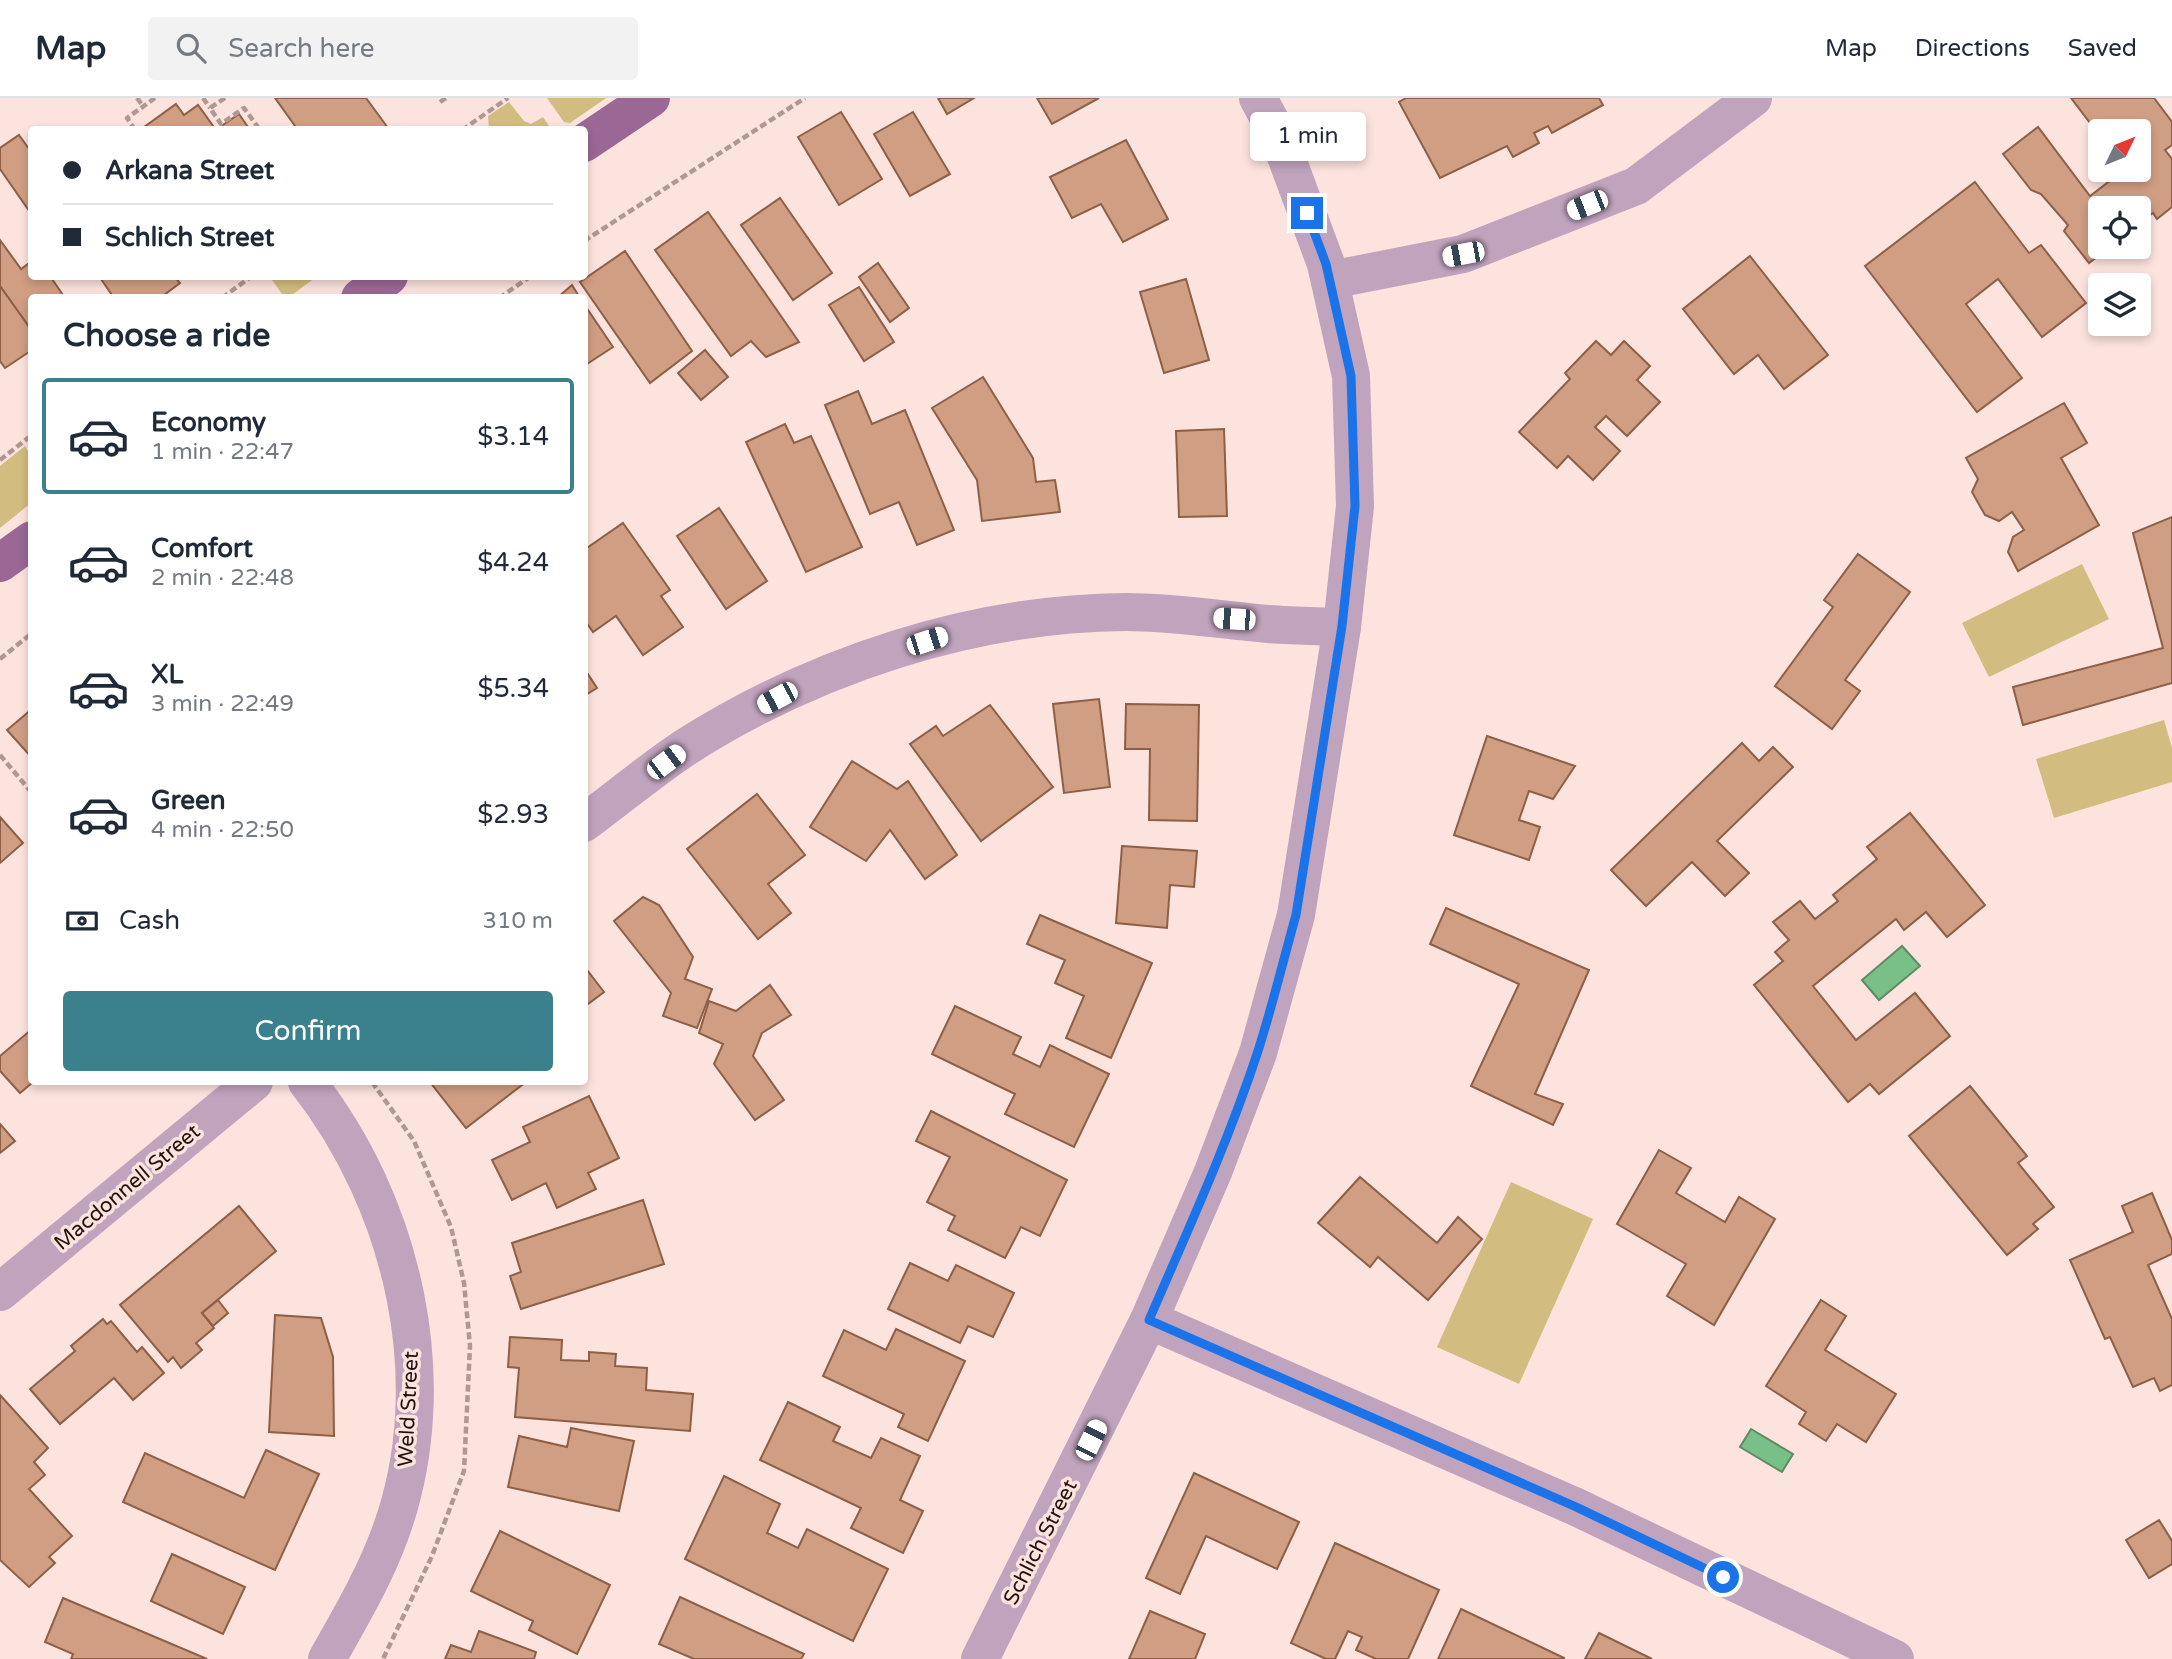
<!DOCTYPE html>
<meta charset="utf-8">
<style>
:root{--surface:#fff;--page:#f2f2f3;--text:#1f2937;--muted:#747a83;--line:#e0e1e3;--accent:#3b818d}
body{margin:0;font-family:"Varela Round",sans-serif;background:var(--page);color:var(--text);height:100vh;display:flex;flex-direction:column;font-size:26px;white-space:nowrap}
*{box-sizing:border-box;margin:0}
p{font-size:23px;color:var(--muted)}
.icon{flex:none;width:38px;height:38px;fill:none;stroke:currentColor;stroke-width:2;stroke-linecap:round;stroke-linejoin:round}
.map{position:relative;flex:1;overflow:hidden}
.details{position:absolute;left:28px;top:196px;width:560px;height:791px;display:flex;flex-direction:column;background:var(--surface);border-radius:7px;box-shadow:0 4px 10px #0003}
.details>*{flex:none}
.top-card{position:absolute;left:28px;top:28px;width:560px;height:154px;border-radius:7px;box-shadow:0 4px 10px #0003;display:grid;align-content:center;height:154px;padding:0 35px;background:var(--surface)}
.needle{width:46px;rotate:47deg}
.buttons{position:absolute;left:2088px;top:21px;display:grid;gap:14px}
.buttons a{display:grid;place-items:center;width:63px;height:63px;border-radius:7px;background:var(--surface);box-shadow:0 4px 10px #0003;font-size:35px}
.end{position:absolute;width:32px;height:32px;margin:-16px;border:9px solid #1a73e8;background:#fff;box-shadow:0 0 0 4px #fff}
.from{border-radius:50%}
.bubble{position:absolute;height:49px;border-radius:7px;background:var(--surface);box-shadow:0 4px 10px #0003;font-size:23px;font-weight:600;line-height:49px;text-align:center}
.car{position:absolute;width:21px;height:42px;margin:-21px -10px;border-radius:9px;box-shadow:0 0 5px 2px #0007;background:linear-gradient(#fff 24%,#345 0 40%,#fff 0 76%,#345 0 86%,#fff 0)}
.top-card b{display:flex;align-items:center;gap:24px;height:66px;font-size:26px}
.top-card b+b{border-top:2px solid var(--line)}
.top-card i{width:18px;height:18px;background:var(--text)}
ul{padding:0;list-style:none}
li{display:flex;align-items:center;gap:21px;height:116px;margin:0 14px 10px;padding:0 21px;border:4px solid transparent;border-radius:7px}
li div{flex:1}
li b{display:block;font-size:26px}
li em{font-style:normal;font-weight:600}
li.on{border-color:var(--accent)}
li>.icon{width:63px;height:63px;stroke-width:1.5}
h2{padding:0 35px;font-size:32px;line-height:84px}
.pay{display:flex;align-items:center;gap:18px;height:77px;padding:0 35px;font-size:26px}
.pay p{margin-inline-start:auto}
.action{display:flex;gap:14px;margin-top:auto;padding:14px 35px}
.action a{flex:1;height:80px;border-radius:7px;background:var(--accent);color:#fff;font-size:28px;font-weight:600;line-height:80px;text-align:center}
header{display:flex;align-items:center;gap:42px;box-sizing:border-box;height:98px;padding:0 35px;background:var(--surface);border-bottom:2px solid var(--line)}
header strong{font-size:33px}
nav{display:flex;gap:38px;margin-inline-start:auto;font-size:24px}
.search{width:490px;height:63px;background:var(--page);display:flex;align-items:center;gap:18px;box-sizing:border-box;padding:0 24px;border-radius:7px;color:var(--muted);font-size:26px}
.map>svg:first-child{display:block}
.green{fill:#d3bc7f}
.water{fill:#79bf88;stroke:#608a63;stroke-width:2}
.building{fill:#d09e83;stroke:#8d5f46;stroke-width:2}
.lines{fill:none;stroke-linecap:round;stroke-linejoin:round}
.path{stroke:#af9793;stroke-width:4.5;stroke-dasharray:7 3.5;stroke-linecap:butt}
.minor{stroke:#c0a3bd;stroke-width:38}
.major{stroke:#9b6896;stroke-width:38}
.route{stroke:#1a73e8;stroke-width:9}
.labels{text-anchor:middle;stroke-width:7;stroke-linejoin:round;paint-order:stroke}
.street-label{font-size:21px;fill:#24100c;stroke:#fce3de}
</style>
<header>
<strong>Map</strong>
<div class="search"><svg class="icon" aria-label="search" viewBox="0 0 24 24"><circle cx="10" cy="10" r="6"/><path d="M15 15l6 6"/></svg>Search here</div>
<nav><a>Map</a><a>Directions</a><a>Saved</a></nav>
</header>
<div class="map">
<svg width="2172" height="1561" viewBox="0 0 2172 1561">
<rect width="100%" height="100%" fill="#fce3de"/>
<g class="green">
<polygon points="547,0 606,0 570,25 564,24"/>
<polygon points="509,4 524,23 531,26 543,19 551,31 489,31 488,18"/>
<polygon points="270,179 316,179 288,200 284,199"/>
<polygon points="25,348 31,358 31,405 0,430 0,368"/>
<polygon points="2082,466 2109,521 1989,579 1962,525"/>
<polygon points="2164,622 2172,650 2172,684 2054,720 2036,661"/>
<polygon points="1511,1084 1593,1121 1519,1286 1437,1249"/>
</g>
<g class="water">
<polygon points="1902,848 1920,868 1879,902 1862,882"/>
<polygon points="1751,1331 1793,1356 1782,1374 1740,1349"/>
</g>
<g class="building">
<polygon points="275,0 366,0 388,30 298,32"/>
<polygon points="938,0 974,0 947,16"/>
<polygon points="1037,0 1099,0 1052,26"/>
<polygon points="1406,0 1599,0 1603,7 1552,35 1548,28 1534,35 1539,45 1513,59 1507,48 1440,80 1399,4"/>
<polygon points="2071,0 2154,0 2172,24 2172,47 2165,52 2172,61 2172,109 2157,121 2153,115 2138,126 2138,110 2100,110 2100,149 2110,149 2089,165 2064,133 2068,127 2041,96 2031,92 2003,56 2038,29 2090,98 2124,72 2138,72 2138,33 2100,33 2100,38"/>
<polygon points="176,6 184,17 198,7 216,32 140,32"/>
<polygon points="841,14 882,81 839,107 798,39"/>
<polygon points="913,14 950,76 910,98 874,36"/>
<polygon points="239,16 250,32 222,32 220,29"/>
<polygon points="19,37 32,55 32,117 0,71 0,50"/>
<polygon points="1126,42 1168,121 1123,144 1101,106 1072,120 1050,79"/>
<polygon points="1975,84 2029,155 2041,147 2086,205 2042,239 1998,181 1966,206 2022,280 1977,314 1865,168"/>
<polygon points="780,100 832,175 793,202 741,127"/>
<polygon points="708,114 751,175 799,244 766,259 751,243 731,258 655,152"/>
<polygon points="0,142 21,171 32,163 32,178 50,178 65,200 32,200 32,233 0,188"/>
<polygon points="625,153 692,253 650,285 580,184"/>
<polygon points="1750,158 1828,257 1784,291 1758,257 1734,276 1683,211"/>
<polygon points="878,165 909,210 890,224 859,179"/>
<polygon points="99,178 174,178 180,185 160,200 114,200"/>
<polygon points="1186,181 1209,262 1164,275 1140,194"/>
<polygon points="572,187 580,200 557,200"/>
<polygon points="0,188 32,233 32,252 5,270 0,263"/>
<polygon points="859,189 894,244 864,263 829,207"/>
<polygon points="584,206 613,249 584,268"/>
<polygon points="1596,243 1611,257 1624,243 1650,268 1637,282 1660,304 1627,338 1606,318 1595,329 1620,353 1593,382 1568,358 1557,370 1519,334 1570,281 1565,275"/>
<polygon points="705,252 728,279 701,302 678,275"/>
<polygon points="983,279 1033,360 1036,384 1055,382 1060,414 982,423 977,382 932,310"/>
<polygon points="858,293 872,326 905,312 954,432 917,447 899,404 870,416 825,307"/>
<polygon points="2064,305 2087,345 2061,360 2099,427 2018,473 2008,454 2013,439 2024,432 2012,414 1999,423 1985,417 1972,394 1978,381 1966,360"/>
<polygon points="785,326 794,345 811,338 862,449 806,474 746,344"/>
<polygon points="1224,331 1227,418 1179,419 1176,333"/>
<polygon points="719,410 767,483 726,511 677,438"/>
<polygon points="2172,419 2172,585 2023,627 2013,589 2163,550 2133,435"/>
<polygon points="623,425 670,492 661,498 683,529 643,557 616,518 593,534 584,521 584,452"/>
<polygon points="1858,456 1910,494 1845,582 1860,593 1832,631 1775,588 1833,509 1824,502"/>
<polygon points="584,570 597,590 584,598"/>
<polygon points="1099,601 1110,689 1064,695 1053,606"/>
<polygon points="1126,606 1199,607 1197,723 1149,722 1150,651 1125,651"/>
<polygon points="990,607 1053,689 981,743 910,646 936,628 943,638"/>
<polygon points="32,611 32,660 7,632"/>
<polygon points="1487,638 1575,668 1553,701 1529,693 1519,722 1540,729 1529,762 1454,737"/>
<polygon points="1742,645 1759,663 1773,649 1793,669 1717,743 1749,775 1725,798 1692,764 1646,808 1611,772"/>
<polygon points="852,663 897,691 908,683 957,757 925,781 890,732 866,763 810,729"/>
<polygon points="757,696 805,757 768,786 791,815 758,841 687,751"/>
<polygon points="1910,715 1985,807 1947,839 1926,814 1904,832 1896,821 1813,888 1856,942 1915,895 1950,938 1879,996 1870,986 1848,1004 1754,887 1783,863 1775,854 1789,842 1773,824 1800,803 1815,821 1838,803 1833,797 1877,761 1867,749"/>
<polygon points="0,719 23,745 0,765"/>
<polygon points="1122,748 1197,753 1194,789 1170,787 1167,830 1116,825"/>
<polygon points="643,799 659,807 693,859 685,881 712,891 697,930 663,918 671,895 614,823"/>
<polygon points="1446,810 1589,872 1535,996 1563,1006 1553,1027 1471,988 1519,886 1430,846"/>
<polygon points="1040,817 1152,865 1111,960 1066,940 1084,898 1055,885 1065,862 1027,846"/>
<polygon points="584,868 604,894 584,909"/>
<polygon points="770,887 791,917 762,935 753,958 784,1002 755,1022 714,966 723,946 699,935 709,903 736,913"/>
<polygon points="955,908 1021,939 1013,956 1040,969 1050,947 1109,976 1074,1049 1005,1016 1015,996 932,956"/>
<polygon points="32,931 33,984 20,995 0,973 0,958"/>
<polygon points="430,984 526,984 466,1030"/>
<polygon points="1970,988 2027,1058 2018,1065 2054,1109 2033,1126 2038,1131 2007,1157 1909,1038"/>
<polygon points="589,998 619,1060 588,1075 596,1091 557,1110 546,1085 512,1102 492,1062 530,1044 523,1029"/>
<polygon points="931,1013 1067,1082 1040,1138 1021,1129 1005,1160 948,1132 955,1118 927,1104 950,1059 916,1043"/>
<polygon points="0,1026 15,1043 0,1055"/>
<polygon points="1659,1052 1691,1070 1676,1095 1725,1124 1739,1099 1775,1121 1714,1227 1667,1198 1686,1166 1617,1126"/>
<polygon points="1360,1079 1437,1145 1458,1119 1482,1141 1428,1202 1378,1159 1370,1169 1318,1125"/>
<polygon points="2152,1095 2172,1142 2172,1156 2148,1167 2172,1221 2172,1287 2160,1293 2154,1280 2133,1289 2110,1239 2105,1241 2070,1162 2133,1134 2122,1108"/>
<polygon points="643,1102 664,1166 521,1211 510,1178 521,1174 512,1145"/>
<polygon points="239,1108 276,1153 202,1215 214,1230 196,1245 202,1252 181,1270 173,1259 168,1264 120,1207"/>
<polygon points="910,1165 948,1183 956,1167 1014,1195 993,1239 968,1228 960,1245 888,1211"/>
<polygon points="218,1202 228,1215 213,1228 202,1215"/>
<polygon points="1821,1202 1846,1218 1825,1252 1896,1296 1866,1344 1837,1326 1826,1343 1799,1326 1806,1314 1766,1288"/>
<polygon points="275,1217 321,1220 333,1259 334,1338 269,1334"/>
<polygon points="103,1221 107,1226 111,1223 137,1254 142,1249 164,1275 133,1302 114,1280 60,1326 30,1291 75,1253 71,1248"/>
<polygon points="896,1231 965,1263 928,1343 898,1329 904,1316 823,1278 844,1232 886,1252"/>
<polygon points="510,1239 562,1242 561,1262 589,1263 589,1254 616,1256 615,1268 647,1270 646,1292 693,1296 690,1333 515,1319 519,1270 508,1269"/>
<polygon points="0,1297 48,1350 34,1364 45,1377 29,1391 72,1438 49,1459 55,1465 29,1489 0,1462"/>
<polygon points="788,1304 840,1329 833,1343 871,1360 881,1340 920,1358 900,1402 923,1413 903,1455 851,1430 861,1410 760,1362"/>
<polygon points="571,1330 634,1343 619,1413 508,1389 519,1338 567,1349"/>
<polygon points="266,1352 319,1376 275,1472 123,1404 145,1355 244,1400"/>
<polygon points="1194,1375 1299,1424 1277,1471 1206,1438 1180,1496 1146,1480"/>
<polygon points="724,1378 780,1406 767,1435 798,1450 807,1431 888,1471 853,1543 685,1461"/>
<polygon points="2159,1422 2172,1443 2172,1466 2149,1480 2126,1442"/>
<polygon points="500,1433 610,1487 577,1556 529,1532 533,1523 471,1493"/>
<polygon points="1335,1445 1439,1492 1408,1561 1376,1561 1356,1552 1362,1539 1348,1533 1335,1561 1326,1561 1291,1545"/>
<polygon points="172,1456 245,1489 223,1536 151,1503"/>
<polygon points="680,1499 804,1556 801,1561 694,1561 659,1546"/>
<polygon points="63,1500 207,1561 71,1561 73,1556 45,1544"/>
<polygon points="1461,1511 1564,1560 1564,1561 1438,1561"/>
<polygon points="1150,1513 1205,1536 1195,1561 1129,1561"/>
<polygon points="479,1533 536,1554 534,1561 445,1561 451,1547 471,1554"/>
<polygon points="1599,1535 1652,1561 1585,1561"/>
</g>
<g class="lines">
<g class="path">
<polyline points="137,0 143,8"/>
<polyline points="203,0 210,10"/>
<polyline points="225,0 210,10 221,26 244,10 260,32"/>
<polyline points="440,4 446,0"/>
<polyline points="135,32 127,20 155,0"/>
<polyline points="462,32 508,0"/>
<polyline points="584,143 805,0"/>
<polyline points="222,200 252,178"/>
<polyline points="499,200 531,178"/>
<polyline points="0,362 32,337"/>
<polyline points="0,561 32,535"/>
<polyline points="0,657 32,695"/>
<polyline points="372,984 414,1043 451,1129 464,1185 470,1248 464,1373 432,1458 383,1561"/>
</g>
<g class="minor">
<polyline points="1330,182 1463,156 1636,88 1753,0"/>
<path d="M 584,725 C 618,700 651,672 686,649 C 815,567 973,515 1126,514 C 1174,514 1221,522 1268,526 C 1293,528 1318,528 1342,529"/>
<path d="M 307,984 C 403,1106 445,1283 391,1433 C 375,1478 350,1520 327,1561"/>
<polyline points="0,1194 254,984"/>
<polyline points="1149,1222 1574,1408 1895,1561"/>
<polyline points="980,1561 1149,1222 1213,1074 1258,955 1296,817 1342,529 1355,408 1351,278 1326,166 1278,37 1258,0"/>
</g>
<g class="major">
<polyline points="584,45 651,0"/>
<polyline points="360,200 389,178"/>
<polyline points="0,465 32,442"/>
</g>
</g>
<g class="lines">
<path class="route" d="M 1307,115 L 1326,166 L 1351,278 L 1355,408 L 1342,528 L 1296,817 C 1283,863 1272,910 1257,956 C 1227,1047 1187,1134 1149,1222 L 1574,1408 L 1723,1479"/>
</g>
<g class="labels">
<g class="street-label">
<text transform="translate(127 1089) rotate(-40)" y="7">Macdonnell Street</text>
<text transform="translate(408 1311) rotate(-87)" y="7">Weld Street</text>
<text transform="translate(1040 1444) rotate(-63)" y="7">Schlich Street</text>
</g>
</g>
</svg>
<div class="buttons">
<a><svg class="needle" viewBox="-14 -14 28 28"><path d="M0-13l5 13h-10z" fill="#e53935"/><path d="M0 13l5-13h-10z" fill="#747a83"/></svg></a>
<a><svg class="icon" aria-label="locate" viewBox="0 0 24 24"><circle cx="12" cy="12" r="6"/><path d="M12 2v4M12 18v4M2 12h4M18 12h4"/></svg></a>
<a><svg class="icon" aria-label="layers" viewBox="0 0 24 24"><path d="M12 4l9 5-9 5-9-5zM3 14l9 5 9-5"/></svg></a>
</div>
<i class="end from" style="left:1723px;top:1479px"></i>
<i class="end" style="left:1307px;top:115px"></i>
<div class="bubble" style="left:1250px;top:14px;width:116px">1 min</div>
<i class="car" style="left:1587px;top:107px;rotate:248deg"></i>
<i class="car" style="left:1463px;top:156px;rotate:259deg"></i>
<i class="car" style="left:1234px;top:521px;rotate:274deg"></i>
<i class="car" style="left:927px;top:543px;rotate:72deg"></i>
<i class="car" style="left:777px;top:600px;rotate:242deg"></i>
<i class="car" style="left:666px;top:664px;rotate:53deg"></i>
<i class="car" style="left:1091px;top:1342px;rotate:26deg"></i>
<div class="top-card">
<b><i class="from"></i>Arkana Street</b>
<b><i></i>Schlich Street</b>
</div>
<section class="details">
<h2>Choose a ride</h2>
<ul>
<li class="on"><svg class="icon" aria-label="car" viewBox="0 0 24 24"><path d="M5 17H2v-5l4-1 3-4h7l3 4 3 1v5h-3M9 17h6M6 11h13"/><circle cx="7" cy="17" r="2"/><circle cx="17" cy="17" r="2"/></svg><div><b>Economy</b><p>1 min · 22:47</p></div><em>$3.14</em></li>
<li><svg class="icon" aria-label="car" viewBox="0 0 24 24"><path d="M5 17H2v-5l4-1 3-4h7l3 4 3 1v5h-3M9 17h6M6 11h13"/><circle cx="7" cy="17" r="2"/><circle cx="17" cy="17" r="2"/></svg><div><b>Comfort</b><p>2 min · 22:48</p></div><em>$4.24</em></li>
<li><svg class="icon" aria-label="car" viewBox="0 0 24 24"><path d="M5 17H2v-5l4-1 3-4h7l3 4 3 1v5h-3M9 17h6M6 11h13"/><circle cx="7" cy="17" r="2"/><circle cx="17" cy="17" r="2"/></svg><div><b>XL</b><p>3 min · 22:49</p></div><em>$5.34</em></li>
<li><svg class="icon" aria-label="car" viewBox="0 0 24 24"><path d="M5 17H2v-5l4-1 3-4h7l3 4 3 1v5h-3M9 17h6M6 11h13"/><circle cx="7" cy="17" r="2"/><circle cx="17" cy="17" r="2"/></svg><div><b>Green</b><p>4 min · 22:50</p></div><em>$2.93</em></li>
</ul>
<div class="pay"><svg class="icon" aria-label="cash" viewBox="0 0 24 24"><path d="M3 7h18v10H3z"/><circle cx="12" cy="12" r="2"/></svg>Cash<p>310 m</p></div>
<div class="action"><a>Confirm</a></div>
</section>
</div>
